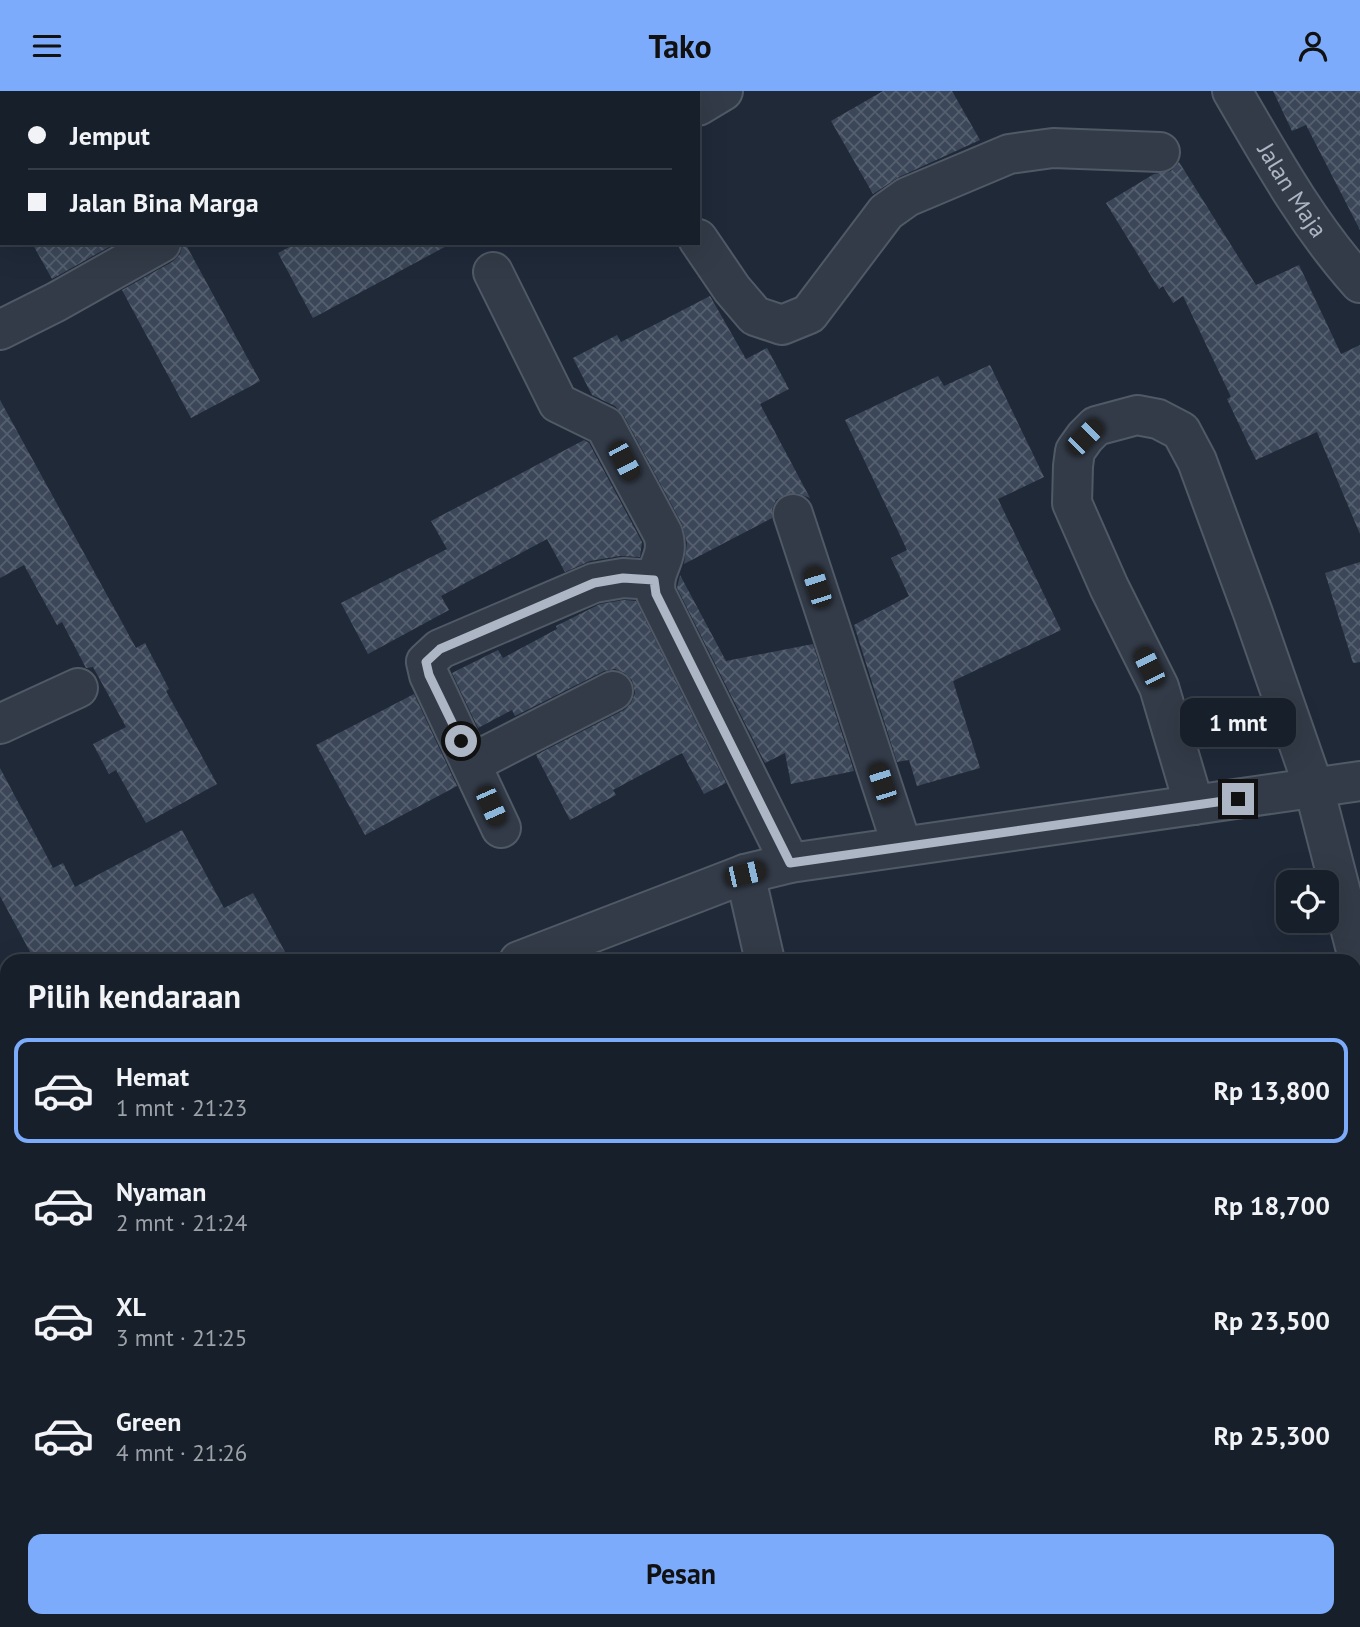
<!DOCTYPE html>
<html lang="id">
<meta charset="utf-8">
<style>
:root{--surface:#171f2a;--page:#242c36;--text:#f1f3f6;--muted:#9ea2a8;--line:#363d47;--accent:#7cabfb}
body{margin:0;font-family:"PT Sans",sans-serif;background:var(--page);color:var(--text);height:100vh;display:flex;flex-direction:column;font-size:26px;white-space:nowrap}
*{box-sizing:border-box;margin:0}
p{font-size:23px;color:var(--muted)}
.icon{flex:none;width:38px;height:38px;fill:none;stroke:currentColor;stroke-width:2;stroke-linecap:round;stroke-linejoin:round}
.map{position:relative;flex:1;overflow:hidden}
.panel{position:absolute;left:0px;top:863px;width:1362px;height:674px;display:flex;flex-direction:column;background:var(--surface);border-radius:21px 21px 0 0;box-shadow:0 7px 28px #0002,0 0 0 2px var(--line)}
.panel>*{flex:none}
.hud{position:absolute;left:0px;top:0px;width:700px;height:154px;box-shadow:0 7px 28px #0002,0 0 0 2px var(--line);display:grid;align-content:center;height:154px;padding:0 28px;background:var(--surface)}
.buttons{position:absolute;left:1276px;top:779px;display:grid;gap:14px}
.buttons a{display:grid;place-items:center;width:63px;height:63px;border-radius:14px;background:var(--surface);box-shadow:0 7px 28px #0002,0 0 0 2px var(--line);font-size:35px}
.end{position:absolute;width:32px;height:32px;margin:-16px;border:9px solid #adb6c5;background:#111;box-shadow:0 0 0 4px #111}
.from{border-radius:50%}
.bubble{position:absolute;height:49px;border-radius:14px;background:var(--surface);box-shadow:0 7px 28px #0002,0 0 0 2px var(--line);font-size:23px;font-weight:800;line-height:49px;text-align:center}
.car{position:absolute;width:21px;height:42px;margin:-21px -10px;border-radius:9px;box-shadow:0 0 5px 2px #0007;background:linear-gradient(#222 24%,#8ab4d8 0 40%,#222 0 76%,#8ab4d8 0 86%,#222 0)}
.hud b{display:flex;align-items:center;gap:24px;height:66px;font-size:26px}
.hud b+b{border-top:2px solid var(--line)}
.hud i{width:18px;height:18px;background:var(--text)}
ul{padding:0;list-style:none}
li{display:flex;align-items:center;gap:21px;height:105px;margin:0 14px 10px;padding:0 14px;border:4px solid transparent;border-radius:14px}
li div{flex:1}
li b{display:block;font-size:26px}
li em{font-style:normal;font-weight:800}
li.selected{border-color:var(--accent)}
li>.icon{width:63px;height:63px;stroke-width:1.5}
h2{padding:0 28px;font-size:32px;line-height:84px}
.button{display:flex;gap:14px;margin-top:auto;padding:14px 28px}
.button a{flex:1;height:80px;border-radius:14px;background:var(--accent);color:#111;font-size:28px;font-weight:800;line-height:80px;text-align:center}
header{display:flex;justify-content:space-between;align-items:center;height:91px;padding:0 28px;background:var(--accent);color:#111;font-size:32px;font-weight:800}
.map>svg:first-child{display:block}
.building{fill:url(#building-cross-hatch)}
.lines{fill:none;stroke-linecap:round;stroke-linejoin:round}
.minor-casing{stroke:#505966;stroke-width:42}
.minor{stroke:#333b48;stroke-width:38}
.route{stroke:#adb6c5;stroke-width:9}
.labels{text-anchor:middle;stroke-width:5;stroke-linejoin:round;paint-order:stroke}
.street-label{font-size:24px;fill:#adb6c5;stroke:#18202c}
</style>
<header><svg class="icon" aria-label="menu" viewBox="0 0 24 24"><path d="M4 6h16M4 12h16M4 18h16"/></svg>Tako<svg class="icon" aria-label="person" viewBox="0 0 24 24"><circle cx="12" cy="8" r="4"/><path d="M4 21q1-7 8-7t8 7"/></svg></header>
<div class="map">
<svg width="1360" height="1536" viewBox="0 0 1360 1536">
<defs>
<pattern id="building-cross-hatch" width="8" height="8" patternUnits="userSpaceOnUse" patternTransform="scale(1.75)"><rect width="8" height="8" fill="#3b4758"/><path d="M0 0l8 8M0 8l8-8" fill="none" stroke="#555f6e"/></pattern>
</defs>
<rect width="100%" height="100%" fill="#1f2938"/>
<g class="building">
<polygon points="883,0 952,0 980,49 899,86 873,103 831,30"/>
<polygon points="1273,0 1360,0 1360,139 1306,34 1292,40"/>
<polygon points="1179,71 1256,194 1299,174 1341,263 1360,254 1360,443 1317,341 1256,369 1227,308 1231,306 1183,205 1173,212 1163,195 1159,198 1106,112 1154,83 1171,80"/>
<polygon points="32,152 116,152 52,188"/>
<polygon points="183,152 185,152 260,290 191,327 122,199 172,171 180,163"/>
<polygon points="297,152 452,152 313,227 278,162"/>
<polygon points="710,205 746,268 767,257 789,298 760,313 810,407 797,402 786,403 776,409 772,418 772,427 684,473 687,452 682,433 624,325 615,315 592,304 573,267 617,244 621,251"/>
<polygon points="990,274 1044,386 998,408 1061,539 953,590 980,677 917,695 909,669 897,671 854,534 909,505 891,467 907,459 845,329 938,285 944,295"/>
<polygon points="0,309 136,557 145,552 169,598 166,600 217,693 146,732 116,679 109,683 93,653 126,636 93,576 86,577 62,531 57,534 24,474 0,487"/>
<polygon points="584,349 589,352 642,451 640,466 620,465 590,470 565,481 547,448 441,505 449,519 368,563 341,512 447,458 431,430"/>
<polygon points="1360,471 1360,571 1353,572 1325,482"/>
<polygon points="680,484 726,570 813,553 854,680 791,693 785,662 765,672 677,497"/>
<polygon points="624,509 636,510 726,692 704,703 682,662 613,699 616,704 570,729 536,664 624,619 631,612 635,602 632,589 625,582 615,578 604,580 515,625 512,619 478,637 452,582 498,559 503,567 557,538 556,535 600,513"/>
<polygon points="414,603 457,695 365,744 316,654"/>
<polygon points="0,677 53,777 63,772 75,796 182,739 224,817 253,802 290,870 35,870 0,805"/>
</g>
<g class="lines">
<defs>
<g id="minor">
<polyline points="603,0 604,2"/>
<path id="s1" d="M 1232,0 C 1271,67 1308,134 1360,192"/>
<polyline points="450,2 454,0"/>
<polyline points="698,15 723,0"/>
<polyline points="698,148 732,198 755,225 782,234 809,223 886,121 907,106 1009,63 1053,57 1160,61"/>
<path d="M 493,181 L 558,312 L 605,335 L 663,443 C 671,468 651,477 656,503 L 790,772"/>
<polyline points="0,239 56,211 161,152"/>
<polyline points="793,423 902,755"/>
<polyline points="0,633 78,597"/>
<polyline points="472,672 613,600"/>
<polyline points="1194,714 1159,596 1109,496 1072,412 1073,375 1075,360 1085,346 1096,335 1137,324 1158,328 1181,340 1197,370 1253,522 1314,697 1360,875"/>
<polyline points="501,737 429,584 426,571 440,558 594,492 623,487 654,489"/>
<polyline points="745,783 765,870"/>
<polyline points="519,870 745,783 790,772 1360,690"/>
<polyline points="0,1022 7,1037"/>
<polyline points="1354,1047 1360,1044"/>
<polyline points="0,1099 7,1096"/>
<polyline points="1354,1356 1360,1355"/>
<polyline points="497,1530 500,1536"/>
<polyline points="590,1530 592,1536"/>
<polyline points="918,1536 936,1530"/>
</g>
</defs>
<use href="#minor" class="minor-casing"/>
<use href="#minor" class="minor"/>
</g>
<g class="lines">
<polyline class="route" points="461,650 429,584 426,571 440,558 594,492 623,487 654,489 656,503 790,772 1238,708"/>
</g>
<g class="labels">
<g class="street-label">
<text dy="8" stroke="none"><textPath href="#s1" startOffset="116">Jalan Maja</textPath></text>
</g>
</g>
</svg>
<div class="buttons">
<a><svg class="icon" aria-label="locate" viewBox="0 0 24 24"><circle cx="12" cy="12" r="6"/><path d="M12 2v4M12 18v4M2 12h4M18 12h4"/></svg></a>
</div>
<i class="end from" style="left:461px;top:650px"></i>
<i class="end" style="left:1238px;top:708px"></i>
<div class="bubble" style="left:1180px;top:607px;width:116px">1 mnt</div>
<i class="car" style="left:1085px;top:346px;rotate:45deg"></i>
<i class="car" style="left:624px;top:370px;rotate:152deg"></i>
<i class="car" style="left:817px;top:496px;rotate:342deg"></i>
<i class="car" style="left:1149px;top:576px;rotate:334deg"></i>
<i class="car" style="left:882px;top:692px;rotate:342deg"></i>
<i class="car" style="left:491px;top:715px;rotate:156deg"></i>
<i class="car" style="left:745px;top:783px;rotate:77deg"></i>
<div class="hud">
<b><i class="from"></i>Jemput</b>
<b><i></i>Jalan Bina Marga</b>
</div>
<section class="panel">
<h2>Pilih kendaraan</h2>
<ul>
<li class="selected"><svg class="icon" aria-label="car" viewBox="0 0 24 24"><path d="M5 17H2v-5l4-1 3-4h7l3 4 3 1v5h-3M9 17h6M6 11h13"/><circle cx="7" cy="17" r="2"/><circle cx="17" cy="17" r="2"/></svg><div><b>Hemat</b><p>1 mnt · 21:23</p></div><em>Rp 13,800</em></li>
<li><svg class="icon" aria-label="car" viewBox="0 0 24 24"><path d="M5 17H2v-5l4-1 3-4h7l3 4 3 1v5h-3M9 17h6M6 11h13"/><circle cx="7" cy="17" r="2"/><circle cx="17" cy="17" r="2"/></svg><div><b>Nyaman</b><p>2 mnt · 21:24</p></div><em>Rp 18,700</em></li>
<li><svg class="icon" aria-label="car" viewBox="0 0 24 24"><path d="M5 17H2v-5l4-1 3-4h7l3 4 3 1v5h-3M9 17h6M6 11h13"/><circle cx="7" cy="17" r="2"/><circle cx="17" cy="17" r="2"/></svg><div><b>XL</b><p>3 mnt · 21:25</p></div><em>Rp 23,500</em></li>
<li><svg class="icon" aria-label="car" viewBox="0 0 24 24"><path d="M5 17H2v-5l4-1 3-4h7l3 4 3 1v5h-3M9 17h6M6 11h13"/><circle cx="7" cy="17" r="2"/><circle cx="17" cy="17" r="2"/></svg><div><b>Green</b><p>4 mnt · 21:26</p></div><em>Rp 25,300</em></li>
</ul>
<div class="button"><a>Pesan</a></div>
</section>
</div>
